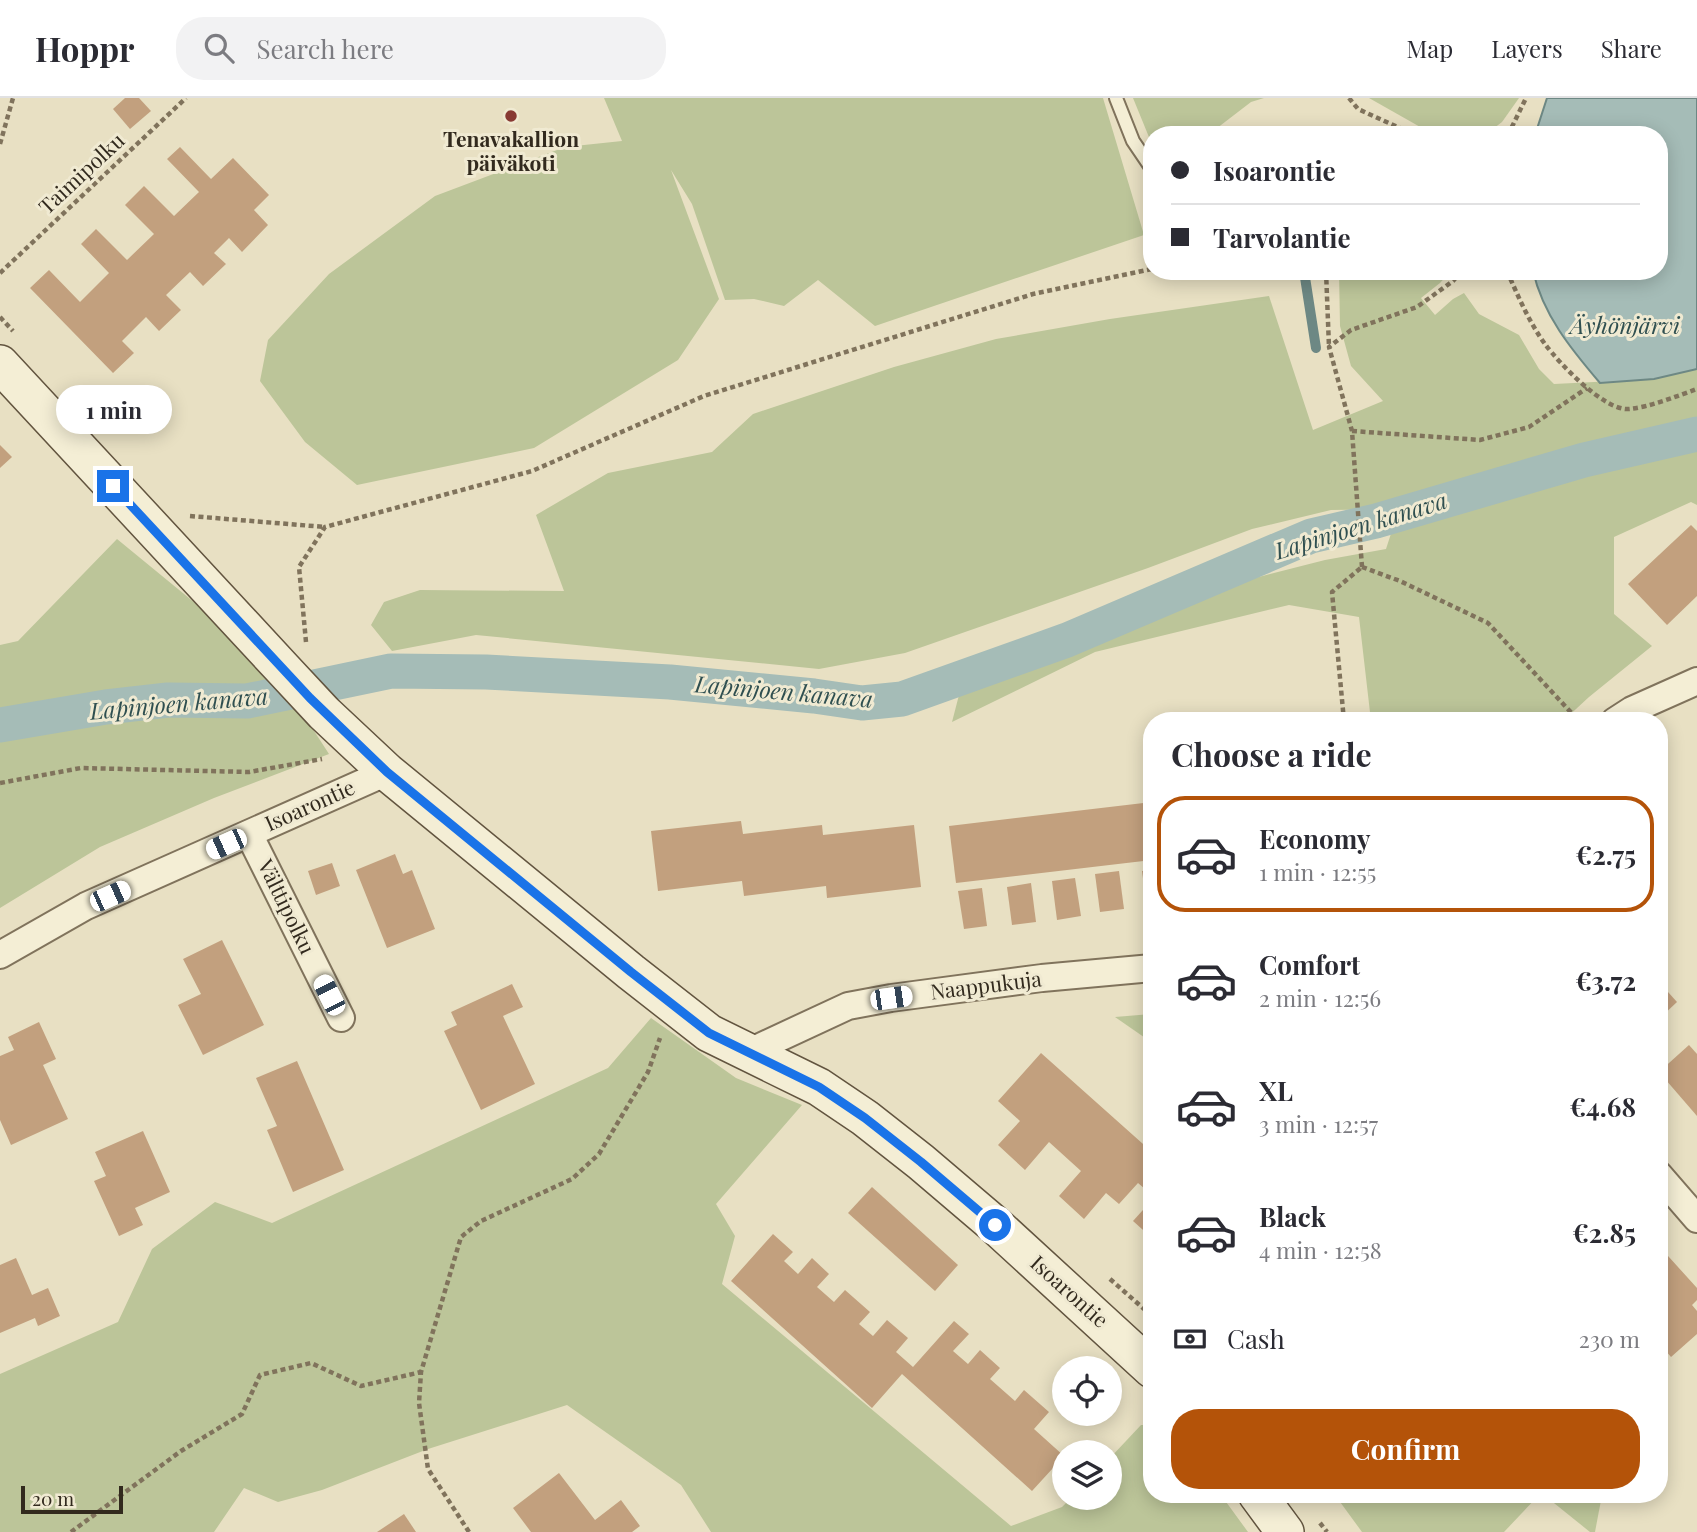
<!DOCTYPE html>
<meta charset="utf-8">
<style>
:root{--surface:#fff;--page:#f2f2f3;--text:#2b2b33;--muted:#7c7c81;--line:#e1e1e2;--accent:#b45309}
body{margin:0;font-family:"Playfair Display",serif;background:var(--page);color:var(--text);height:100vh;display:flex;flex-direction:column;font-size:26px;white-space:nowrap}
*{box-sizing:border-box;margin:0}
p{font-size:23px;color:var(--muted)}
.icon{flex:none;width:38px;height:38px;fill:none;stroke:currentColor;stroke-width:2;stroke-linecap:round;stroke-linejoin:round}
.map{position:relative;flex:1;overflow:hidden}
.drawer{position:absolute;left:1143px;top:614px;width:525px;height:791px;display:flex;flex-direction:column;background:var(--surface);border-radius:28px;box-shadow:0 4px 18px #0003}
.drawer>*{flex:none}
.guide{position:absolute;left:1143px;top:28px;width:525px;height:154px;border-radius:28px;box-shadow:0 4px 18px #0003;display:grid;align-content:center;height:154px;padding:0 28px;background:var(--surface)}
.buttons{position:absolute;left:1052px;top:1258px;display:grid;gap:14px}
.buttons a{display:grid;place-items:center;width:70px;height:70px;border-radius:50%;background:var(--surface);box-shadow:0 4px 18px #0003;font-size:35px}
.scale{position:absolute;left:21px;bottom:18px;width:102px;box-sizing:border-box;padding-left:7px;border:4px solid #322a1e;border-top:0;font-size:19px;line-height:24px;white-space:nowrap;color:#322a1e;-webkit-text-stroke:5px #f0ead2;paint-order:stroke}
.end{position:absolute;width:32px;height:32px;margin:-16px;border:9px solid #1a73e8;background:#fff;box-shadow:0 0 0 4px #fff}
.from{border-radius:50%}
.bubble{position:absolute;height:49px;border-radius:24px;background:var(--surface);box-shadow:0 4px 18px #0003;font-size:23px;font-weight:700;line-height:49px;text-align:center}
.car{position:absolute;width:21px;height:42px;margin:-21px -10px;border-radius:9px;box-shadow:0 0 5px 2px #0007;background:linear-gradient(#fff 24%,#345 0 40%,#fff 0 76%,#345 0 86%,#fff 0)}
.guide b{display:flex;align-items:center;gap:24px;height:66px;font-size:26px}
.guide b+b{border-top:2px solid var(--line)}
.guide i{width:18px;height:18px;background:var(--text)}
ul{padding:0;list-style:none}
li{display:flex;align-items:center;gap:21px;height:116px;margin:0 14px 10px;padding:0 14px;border:4px solid transparent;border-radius:28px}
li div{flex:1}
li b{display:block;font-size:26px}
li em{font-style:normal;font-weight:700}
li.selected{border-color:var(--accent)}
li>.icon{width:63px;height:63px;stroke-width:1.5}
h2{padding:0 28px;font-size:32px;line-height:84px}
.pay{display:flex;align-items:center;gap:18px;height:77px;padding:0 28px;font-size:26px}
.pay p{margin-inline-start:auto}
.button{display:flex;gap:14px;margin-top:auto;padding:14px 28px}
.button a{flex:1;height:80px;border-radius:28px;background:var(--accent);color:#fff;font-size:28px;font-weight:700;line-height:80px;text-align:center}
header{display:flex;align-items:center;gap:42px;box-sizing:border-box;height:98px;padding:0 35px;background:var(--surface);border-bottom:2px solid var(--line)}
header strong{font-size:33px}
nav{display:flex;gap:38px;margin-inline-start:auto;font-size:24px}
.search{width:490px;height:63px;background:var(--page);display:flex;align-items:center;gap:18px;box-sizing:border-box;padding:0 24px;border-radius:28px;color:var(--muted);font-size:26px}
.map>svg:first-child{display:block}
.green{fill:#bcc599}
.water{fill:#a5bcb7;stroke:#6d8884;stroke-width:2}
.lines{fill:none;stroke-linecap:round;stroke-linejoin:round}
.stream{stroke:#6d8884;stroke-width:10}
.canal{stroke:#a5bcb7;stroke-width:35}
.building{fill:#c2a07e}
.lane-casing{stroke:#80735c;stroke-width:16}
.street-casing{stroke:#80735c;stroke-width:30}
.secondary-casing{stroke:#62543f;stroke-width:40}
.path{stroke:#80735c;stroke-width:4.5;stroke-dasharray:5 3.5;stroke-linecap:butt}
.lane{stroke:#f4eed5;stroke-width:12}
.street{stroke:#f4eed5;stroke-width:26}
.secondary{stroke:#f4eed5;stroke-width:37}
.route{stroke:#1a73e8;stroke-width:9}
.poi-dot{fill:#883a33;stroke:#f0ead2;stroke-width:2.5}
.labels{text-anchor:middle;stroke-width:6;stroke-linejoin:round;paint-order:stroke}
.poi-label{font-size:21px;font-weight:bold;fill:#322a1e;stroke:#f0ead2}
.street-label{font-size:21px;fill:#322a1e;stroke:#f0ead2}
.water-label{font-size:23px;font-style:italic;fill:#2f4f50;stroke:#f0ead2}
</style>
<header>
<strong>Hoppr</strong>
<div class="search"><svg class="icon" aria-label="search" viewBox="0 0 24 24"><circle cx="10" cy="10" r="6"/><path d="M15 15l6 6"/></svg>Search here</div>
<nav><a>Map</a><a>Layers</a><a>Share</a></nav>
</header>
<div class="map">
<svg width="1697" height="1434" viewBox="0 0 1697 1434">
<rect width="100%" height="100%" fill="#e8e0c3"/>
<g class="green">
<polygon points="604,0 1103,0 1144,137 875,228 818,182 784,208 754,201 725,202 692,106 671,72 719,201 678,262 534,350 357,387 305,344 260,283 268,242 329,176 435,98 565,49 622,43"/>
<polygon points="1133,0 1264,0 1251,4 1208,37 1152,37 1151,44"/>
<polygon points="1369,0 1519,0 1502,24 1485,37 1454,37 1422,30"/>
<polygon points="1339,173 1451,173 1440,185 1421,200 1435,217 1453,201 1464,195 1479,216 1519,237 1539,271 1554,286 1654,281 1697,271 1697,407 1691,404 1614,439 1614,516 1652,548 1589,599 1563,623 1371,623 1359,519 1289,507 1095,554 952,624 959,597 1160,514 1251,481 1325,462 1386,451 1399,411 1331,412 1252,431 1148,470 905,555 819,571 476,537 392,553 371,527 384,504 420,492 564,493 536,417 608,375 712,354 753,316 894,269 996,241 1110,221 1269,198 1313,332 1383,303 1351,268 1340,228"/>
<polygon points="117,441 272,568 329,656 214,700 100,749 0,810 0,547 18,543"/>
<polygon points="1151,916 1151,944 1115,919"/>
<polygon points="651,920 736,980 802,1007 716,1106 735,1138 722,1186 1011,1428 1062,1409 1071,1400 1110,1400 1110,1360 1141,1327 1151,1327 1152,1396 1221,1397 1248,1434 711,1434 681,1387 567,1307 428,1351 322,1392 278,1404 244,1390 214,1434 0,1434 0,1276 118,1224 152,1151 215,1104 272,1125 608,970"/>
<polygon points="1335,1397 1539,1397 1504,1434 1362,1434"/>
<polygon points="1544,1397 1602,1397 1595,1434 1590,1434"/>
</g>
<path class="water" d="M 1547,0 L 1697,0 L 1697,271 L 1654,281 L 1600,285 C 1571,251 1543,217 1533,173 L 1659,173 L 1659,37 L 1535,37 Z"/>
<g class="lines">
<g class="stream">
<polyline points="1282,35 1282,37"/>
<polyline points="1304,173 1316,250"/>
</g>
<polyline class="canal" points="0,627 106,609 168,602 247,603 391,573 486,574 670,584 814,598 862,605 902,601 1067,542 1311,438 1376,423 1584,362 1697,336"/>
</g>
<g class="building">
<polygon points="125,0 139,0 151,13 130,31 113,11"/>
<polygon points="180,49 211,81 233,60 269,97 254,112 268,127 242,154 229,140 214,155 226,166 203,188 190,174 166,197 181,212 159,233 146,219 122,243 134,255 113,275 30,190 49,172 80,204 109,175 81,146 96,131 127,162 154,136 125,107 144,88 174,118 199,94 167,61"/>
<polygon points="0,347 12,359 0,370"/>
<polygon points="1691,427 1697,433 1697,498 1667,527 1628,486"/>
<polygon points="1152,704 1152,762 956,785 949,728"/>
<polygon points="741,723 743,736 822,727 823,737 914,727 921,789 827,800 826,788 744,798 742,783 658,793 651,733"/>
<polygon points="395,756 403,776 412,772 435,831 387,850 356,772"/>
<polygon points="332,765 340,788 316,797 308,773"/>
<polygon points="1152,772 1152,810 1147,811 1142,773"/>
<polygon points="1119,773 1124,811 1100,814 1095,776"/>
<polygon points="1075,780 1081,818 1057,822 1052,783"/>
<polygon points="1031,785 1036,824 1012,827 1007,789"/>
<polygon points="982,790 987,828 964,831 958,793"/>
<polygon points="222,842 264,927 203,957 178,907 201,896 183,861"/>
<polygon points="1659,884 1677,904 1659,921"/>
<polygon points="512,886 523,909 503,918 535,986 481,1012 444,933 457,927 451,914"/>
<polygon points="39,924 56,961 43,967 68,1021 11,1047 0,1022 0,958 14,952 8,939"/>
<polygon points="1689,947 1697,956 1697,1018 1659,974"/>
<polygon points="1041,955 1152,1054 1152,1097 1138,1085 1119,1106 1106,1095 1084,1121 1059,1098 1081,1073 1049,1044 1025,1072 998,1047 1020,1023 998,1003"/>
<polygon points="297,963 344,1072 293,1094 267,1032 277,1028 256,980"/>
<polygon points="143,1033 170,1094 135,1110 143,1127 119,1138 94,1083 106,1078 95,1054"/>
<polygon points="872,1089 958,1167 935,1193 848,1115"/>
<polygon points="1152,1102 1152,1140 1133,1123"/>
<polygon points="773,1136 793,1154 784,1163 798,1176 812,1160 829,1176 817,1189 834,1204 845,1192 870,1214 859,1226 873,1238 887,1222 908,1240 896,1254 913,1269 954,1223 969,1236 953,1253 968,1266 980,1252 1000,1270 990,1281 1015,1303 1024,1292 1049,1314 1034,1331 1064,1358 1032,1393 902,1276 872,1310 731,1183"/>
<polygon points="1659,1148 1697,1190 1697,1202 1692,1207 1697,1213 1697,1236 1671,1259 1659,1245"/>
<polygon points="16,1160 32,1197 48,1190 60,1218 38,1228 35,1220 0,1235 0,1167"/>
<polygon points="559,1375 595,1422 621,1402 640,1428 632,1434 531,1434 513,1410"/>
<polygon points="404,1416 416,1434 377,1434"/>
</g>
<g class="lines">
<defs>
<polyline id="lane" points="1116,0 1133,43 1152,71"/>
<g id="street">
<polyline points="1615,623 1632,612 1697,583"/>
<polyline points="249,736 341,920"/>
<polyline points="0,857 86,808 387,674"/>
<polyline points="747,955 848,908 891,900 1042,880 1152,870"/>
<polyline points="1659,1077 1697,1121"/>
</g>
<g id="secondary">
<polyline points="0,266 283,571 324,615 387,674 631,874 709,935 819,989 865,1020 921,1064 995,1127 1152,1271"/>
<polyline points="1257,1396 1285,1434"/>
</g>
</defs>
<use href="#lane" class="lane-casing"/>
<use href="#street" class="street-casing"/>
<use href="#secondary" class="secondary-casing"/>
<g class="path">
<polyline points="1349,0 1358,11 1415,37"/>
<polyline points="1508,37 1526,0"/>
<polyline points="0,46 13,0"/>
<polyline points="1326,173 1329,249"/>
<path d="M 1507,173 C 1518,198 1529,224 1545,246 C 1559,265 1604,313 1629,311 C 1650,309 1677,298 1697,291"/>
<polyline points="0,175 186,0"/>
<polyline points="0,219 13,233"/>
<polyline points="1352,333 1480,342 1529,329 1587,290"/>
<polyline points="190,418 325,429"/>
<polyline points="1362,469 1352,333 1329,249 1351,232 1417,209 1453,183 1462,173"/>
<polyline points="1362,469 1400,483 1488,525 1579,623"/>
<polyline points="306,544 299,469 325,429 532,373 704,298 1033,196 1152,171"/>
<polyline points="1344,623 1332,494 1362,469"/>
<polyline points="0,685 81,670 249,674 322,661"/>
<polyline points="1110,1181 1152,1218"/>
<polyline points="1320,1425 1327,1434"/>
<polyline points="71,1434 181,1353 242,1316 260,1277 311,1265 361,1288 421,1274"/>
<polyline points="469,1434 428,1371 419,1305 421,1274 461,1139 481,1123 572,1081 599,1056 648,974 660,940"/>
</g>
<use href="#lane" class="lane"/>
<use href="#street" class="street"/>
<use href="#secondary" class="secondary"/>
</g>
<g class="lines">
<polyline class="route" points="113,388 310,600 387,674 631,874 709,935 819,989 865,1020 921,1064 995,1127"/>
</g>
<circle class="poi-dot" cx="511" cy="18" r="7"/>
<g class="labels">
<g class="poi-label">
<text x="511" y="49">Tenavakallion<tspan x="511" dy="24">päiväkoti</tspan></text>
</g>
<g class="street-label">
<text transform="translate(82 76) rotate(-43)" y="7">Taimipolku</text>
<text transform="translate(310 708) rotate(-24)" y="7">Isoarontie</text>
<text transform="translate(286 809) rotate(64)" y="7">Välttipolku</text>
<text transform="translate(986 888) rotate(-7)" y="7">Naappukuja</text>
<text transform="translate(1069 1194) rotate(42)" y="7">Isoarontie</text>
</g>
<g class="water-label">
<text x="1625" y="236">Äyhönjärvi</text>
<text transform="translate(1361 428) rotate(-17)" y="8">Lapinjoen kanava</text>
<text transform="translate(784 594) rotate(5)" y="8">Lapinjoen kanava</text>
<text transform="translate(179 606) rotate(-5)" y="8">Lapinjoen kanava</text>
</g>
</g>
</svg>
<div class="buttons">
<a><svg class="icon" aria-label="locate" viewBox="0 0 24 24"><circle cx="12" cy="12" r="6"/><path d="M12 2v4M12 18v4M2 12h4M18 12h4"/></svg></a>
<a><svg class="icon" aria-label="layers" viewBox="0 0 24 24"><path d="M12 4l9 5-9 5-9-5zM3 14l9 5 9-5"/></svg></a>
</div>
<div class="scale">20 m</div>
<i class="end from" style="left:995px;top:1127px"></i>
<i class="end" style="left:113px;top:388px"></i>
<div class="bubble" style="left:56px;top:287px;width:116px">1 min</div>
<i class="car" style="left:226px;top:746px;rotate:246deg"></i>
<i class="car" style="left:110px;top:798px;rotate:66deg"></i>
<i class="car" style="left:329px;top:897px;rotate:333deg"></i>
<i class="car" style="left:891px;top:900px;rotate:82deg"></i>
<div class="guide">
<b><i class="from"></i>Isoarontie</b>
<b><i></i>Tarvolantie</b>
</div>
<section class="drawer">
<h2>Choose a ride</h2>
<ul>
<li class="selected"><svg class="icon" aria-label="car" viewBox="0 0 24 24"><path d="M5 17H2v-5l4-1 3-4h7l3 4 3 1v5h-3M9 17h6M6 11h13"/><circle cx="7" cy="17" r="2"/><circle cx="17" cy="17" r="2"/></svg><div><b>Economy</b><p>1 min · 12:55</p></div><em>€2.75</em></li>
<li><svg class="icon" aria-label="car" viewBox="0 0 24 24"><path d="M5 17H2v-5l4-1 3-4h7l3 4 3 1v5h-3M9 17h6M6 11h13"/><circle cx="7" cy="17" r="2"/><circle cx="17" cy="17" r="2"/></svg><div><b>Comfort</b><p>2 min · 12:56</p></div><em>€3.72</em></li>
<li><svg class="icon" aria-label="car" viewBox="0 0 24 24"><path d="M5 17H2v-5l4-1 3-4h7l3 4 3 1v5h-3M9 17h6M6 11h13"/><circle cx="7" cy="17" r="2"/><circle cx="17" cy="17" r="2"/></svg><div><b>XL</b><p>3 min · 12:57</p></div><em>€4.68</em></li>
<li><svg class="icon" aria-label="car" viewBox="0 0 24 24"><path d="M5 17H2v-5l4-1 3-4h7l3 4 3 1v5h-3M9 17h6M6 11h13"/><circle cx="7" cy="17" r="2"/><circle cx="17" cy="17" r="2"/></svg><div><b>Black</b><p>4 min · 12:58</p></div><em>€2.85</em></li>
</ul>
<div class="pay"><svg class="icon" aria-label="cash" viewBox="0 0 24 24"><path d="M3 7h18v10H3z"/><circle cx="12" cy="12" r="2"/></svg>Cash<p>230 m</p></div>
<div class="button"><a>Confirm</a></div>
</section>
</div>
